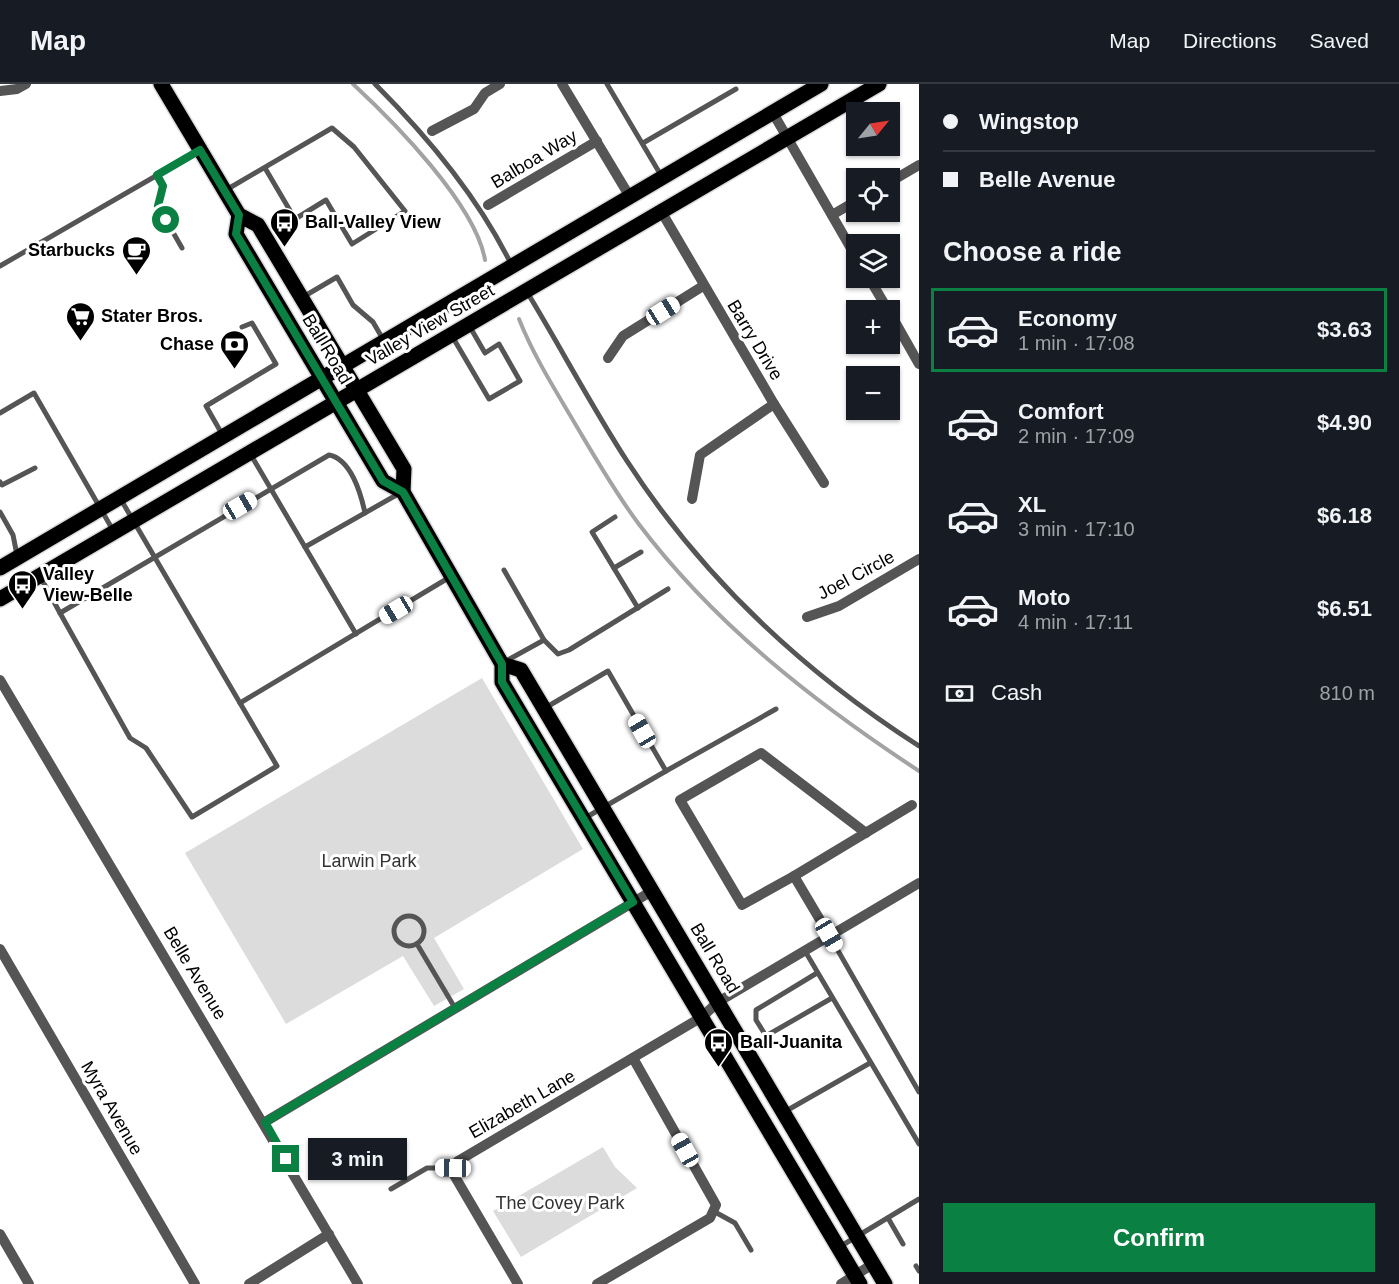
<!DOCTYPE html>
<meta charset="utf-8">
<style>
:root{--surface:#171b24;--page:#20242c;--text:#f1f3f6;--muted:#9ea1a6;--line:#363941;--accent:#0b8043}
body{margin:0;font-family:Arial,sans-serif;background:var(--page);color:var(--text);height:100vh;display:flex;flex-direction:column;font-size:22px;white-space:nowrap}
*{box-sizing:border-box;margin:0}
p{font-size:20px;color:var(--muted)}
.icon{flex:none;width:33px;height:33px;fill:none;stroke:currentColor;stroke-width:2;stroke-linecap:round;stroke-linejoin:round}
.map{position:relative;flex:1;overflow:hidden}
.drawer{display:flex;flex-direction:column;background:var(--surface);width:480px}
.drawer>*{flex:none}
.banner{display:grid;align-content:center;height:132px;padding:0 24px;background:var(--surface)}
.needle{width:39px;rotate:60deg}
.fabs{position:absolute;left:846px;top:18px;display:grid;gap:12px}
.fabs a{display:grid;place-items:center;width:54px;height:54px;border-radius:0px;background:var(--surface);box-shadow:0 2px 4px #0004;font-size:30px}
.end{position:absolute;width:27px;height:27px;margin:-14px;border:8px solid #0b8043;background:#fff;box-shadow:0 0 0 3px #fff}
.from{border-radius:50%}
.bubble{position:absolute;height:42px;border-radius:0px;background:var(--surface);box-shadow:0 2px 4px #0004;font-size:20px;font-weight:700;line-height:42px;text-align:center}
.car{position:absolute;width:18px;height:36px;margin:-18px -9px;border-radius:8px;box-shadow:0 0 4px 2px #0007;background:linear-gradient(#fff 24%,#345 0 40%,#fff 0 76%,#345 0 86%,#fff 0)}
.banner b{display:flex;align-items:center;gap:21px;height:57px;font-size:22px}
.banner b+b{border-top:2px solid var(--line)}
.banner i{width:15px;height:15px;background:var(--text)}
ul{padding:0;list-style:none}
li{display:flex;align-items:center;gap:18px;height:84px;margin:0 12px 9px;padding:0 12px;border:3px solid transparent;border-radius:0px}
li div{flex:1}
li b{display:block;font-size:22px}
li em{font-style:normal;font-weight:700}
li.selected{border-color:var(--accent)}
li>.icon{width:54px;height:54px;stroke-width:1.5}
h2{padding:0 24px;font-size:27px;line-height:72px}
.pay{display:flex;align-items:center;gap:15px;height:66px;padding:0 24px;font-size:22px}
.pay p{margin-inline-start:auto}
.cta{display:flex;gap:12px;margin-top:auto;padding:12px 24px}
.cta a{flex:1;height:69px;border-radius:0px;background:var(--accent);color:#fff;font-size:24px;font-weight:700;line-height:69px;text-align:center}
header{display:flex;align-items:center;gap:36px;box-sizing:border-box;height:84px;padding:0 30px;background:var(--surface);border-bottom:2px solid var(--line)}
header strong{font-size:28px}
nav{display:flex;gap:33px;margin-inline-start:auto;font-size:21px}
main{display:flex;flex:1;min-height:0}
.map>svg:first-child{display:block}
.green{fill:#dcdcdc}
.lines{fill:none;stroke-linecap:round;stroke-linejoin:round}
.stream{stroke:#a3a3a3;stroke-width:4}
.primary-casing{stroke:#dbdbdb;stroke-width:18}
.service{stroke:#555;stroke-width:5}
.minor{stroke:#555;stroke-width:10}
.primary{stroke:#000;stroke-width:15}
.route{stroke:#0b8043;stroke-width:8}
.labels{text-anchor:middle;stroke-width:6;stroke-linejoin:round;paint-order:stroke}
.street-label{font-size:18px;fill:#000;stroke:#fff}
.poi-label{font-size:18px;font-weight:bold;fill:#000;stroke:#fff;text-anchor:start}
.park-label{font-size:18px;fill:#333;stroke:#fff}
</style>
<header>
<strong>Map</strong>
<nav><a>Map</a><a>Directions</a><a>Saved</a></nav>
</header>
<main>
<div class="map">
<svg width="919" height="1200" viewBox="0 0 919 1200">
<rect width="100%" height="100%" fill="#fff"/>
<g class="green">
<polygon points="482,594 583,765 434,854 464,905 434,922 403,872 286,940 185,769"/>
<polygon points="603,1063 615,1083 637,1104 521,1173 493,1127"/>
</g>
<g class="lines">
<g class="stream">
<path d="M 353,0 C 394,38 476,121 485,176"/>
<path d="M 519,235 C 534,273 556,307 577,343 C 596,375 615,408 638,439 C 714,540 814,618 919,687"/>
</g>
<defs>
<g id="primary">
<polyline points="161,0 239,131 258,141 404,385 403,408"/>
<polyline points="239,131 236,150 383,397 403,408 502,580 502,598 860,1200"/>
<polyline points="0,484 821,0"/>
<polyline points="0,515 879,0"/>
<polyline points="502,580 521,586 885,1200"/>
</g>
</defs>
<use href="#primary" class="primary-casing"/>
<g class="service">
<path d="M 375,0 C 427,52 478,113 511,180"/>
<polyline points="607,0 662,93"/>
<polyline points="643,59 736,5"/>
<polyline points="157,91 163,102 158,122 182,164"/>
<polyline points="226,106 332,44 354,63 405,127 352,160 326,116 295,135 265,84"/>
<polyline points="0,182 199,67"/>
<path d="M 527,208 C 561,264 592,323 627,377 C 702,493 804,588 919,662"/>
<polyline points="303,213 337,193 353,221 373,238 384,257"/>
<polyline points="452,252 489,315 520,297 499,260 485,269 470,243"/>
<polyline points="0,329 34,309 114,448"/>
<polyline points="222,350 206,322 276,280 252,239 242,243"/>
<polyline points="251,371 356,550"/>
<polyline points="0,398 2,401 35,384"/>
<polyline points="120,414 240,619 450,493"/>
<polyline points="0,428 13,451 17,471"/>
<polyline points="615,433 592,448 638,524"/>
<polyline points="305,463 400,409"/>
<polyline points="614,484 641,468"/>
<polyline points="504,486 544,556"/>
<path d="M 41,494 L 60,529 L 329,371 C 351,375 361,410 365,429"/>
<polyline points="60,529 130,654 146,664 192,733 277,682 240,619"/>
<polyline points="506,577 544,556 558,570 569,566 668,505"/>
<polyline points="545,624 608,587 666,687 585,734"/>
<polyline points="666,687 776,625"/>
<circle cx="409" cy="847" r="15"/>
<polyline points="829,851 919,1008"/>
<polyline points="417,860 455,924"/>
<polyline points="805,867 919,1060"/>
<polyline points="817,889 756,926 756,936 766,952 832,914"/>
<polyline points="786,1027 870,979"/>
<polyline points="391,1105 427,1084 453,1084"/>
<polyline points="715,1128 735,1139 751,1166"/>
<polyline points="888,1134 903,1160"/>
<polyline points="841,1162 919,1115"/>
<polyline points="916,1182 919,1187"/>
</g>
<g class="minor">
<polyline points="562,0 630,113"/>
<polyline points="0,7 17,5 26,0"/>
<polyline points="773,29 856,173"/>
<polyline points="432,47 474,25 485,9 500,0"/>
<polyline points="890,98 919,81"/>
<polyline points="488,121 597,57"/>
<polyline points="661,127 774,320 824,399"/>
<polyline points="832,131 856,117"/>
<polyline points="869,194 888,226"/>
<polyline points="890,229 919,280"/>
<polyline points="608,274 623,252 703,202"/>
<polyline points="692,415 700,371 774,320"/>
<polyline points="807,533 839,522 919,475"/>
<polyline points="0,596 358,1200"/>
<polyline points="794,792 742,821 680,716 761,669 866,749"/>
<polyline points="829,851 794,792 912,721"/>
<polyline points="0,865 195,1200"/>
<polyline points="265,1038 652,807"/>
<polyline points="0,1150 29,1200"/>
<polyline points="249,1200 329,1150"/>
<polyline points="518,1200 454,1091 453,1084 458,1077 702,933 718,918 919,799"/>
<polyline points="597,1200 710,1134 716,1121 633,974"/>
<polyline points="841,1200 873,1180"/>
</g>
<use href="#primary" class="primary"/>
</g>
<g class="lines">
<polyline class="route" points="166,136 158,122 163,102 157,91 200,66 239,131 236,150 383,397 403,408 502,580 502,598 633,818 265,1038 286,1075"/>
</g>
<defs>
<symbol id="bus-pin" viewBox="-11 -11 22 30"><path d="M0 17L-7.5 6A9.5 9.5 0 1 1 7.5 6Z" fill="#000" stroke="#fff"/><path d="M-5-6H5V4H4V6H2V4H-2V6H-4V4H-5ZM-3.5-4V0h7V-4ZM-3.5 1.2v1.5H-2V1.2ZM2 1.2v1.5H3.5V1.2Z" fill="#fff"/></symbol>
<symbol id="cafe-pin" viewBox="-11 -11 22 30"><path d="M0 17L-7.5 6A9.5 9.5 0 1 1 7.5 6Z" fill="#000" stroke="#fff"/><path d="M-5.5-4.5H6V0H3Q3 3.5 0 3.5H-2.5Q-5.5 3.5-5.5 0ZM3-3.2v2h1.7v-2ZM-6 4.5H4V6H-6Z" fill="#fff"/></symbol>
<symbol id="supermarket-pin" viewBox="-11 -11 22 30"><path d="M0 17L-7.5 6A9.5 9.5 0 1 1 7.5 6Z" fill="#000" stroke="#fff"/><path d="M-6-5.5h2.5l.6 2H6L4.5 2H-2.5L-4.4-4H-6ZM-1.5 3.2a1.3 1.3 0 1 0 .1 0ZM3 3.2a1.3 1.3 0 1 0 .1 0Z" fill="#fff"/></symbol>
<symbol id="bank-pin" viewBox="-11 -11 22 30"><path d="M0 17L-7.5 6A9.5 9.5 0 1 1 7.5 6Z" fill="#000" stroke="#fff"/><path d="M-6-4H6V4H-6ZM0-2.3a2.3 2.3 0 1 0 0 4.6a2.3 2.3 0 1 0 0-4.6Z" fill="#fff"/></symbol>
</defs>
<g fill-rule="evenodd">
<use href="#bus-pin" x="268" y="122" width="33" height="45"/>
<use href="#cafe-pin" x="120" y="150" width="33" height="45"/>
<use href="#supermarket-pin" x="64" y="216" width="33" height="45"/>
<use href="#bank-pin" x="218" y="244" width="33" height="45"/>
<use href="#bus-pin" x="6" y="484" width="33" height="45"/>
<use href="#bus-pin" x="702" y="942" width="33" height="45"/>
</g>
<g class="labels">
<g class="street-label">
<text transform="translate(534 75) rotate(-31)" y="6">Balboa Way</text>
<text transform="translate(430 241) rotate(-30)" y="6">Valley View Street</text>
<text transform="translate(755 256) rotate(59)" y="6">Barry Drive</text>
<text transform="translate(327 265) rotate(59)" y="6">Ball Road</text>
<text transform="translate(856 491) rotate(-28)" y="6">Joel Circle</text>
<text transform="translate(715 874) rotate(59)" y="6">Ball Road</text>
<text transform="translate(195 889) rotate(59)" y="6">Belle Avenue</text>
<text transform="translate(522 1020) rotate(-30)" y="6">Elizabeth Lane</text>
<text transform="translate(112 1024) rotate(60)" y="6">Myra Avenue</text>
</g>
<g class="poi-label">
<text x="305" y="144">Ball-Valley View</text>
<text x="115" y="172" text-anchor="end">Starbucks</text>
<text x="101" y="238">Stater Bros.</text>
<text x="214" y="266" text-anchor="end">Chase</text>
<text x="43" y="496">Valley<tspan x="43" dy="21">View-Belle</tspan></text>
<text x="740" y="964">Ball-Juanita</text>
</g>
<g class="park-label">
<text x="369" y="783">Larwin Park</text>
<text x="560" y="1125">The Covey Park</text>
</g>
</g>
</svg>
<div class="fabs">
<a><svg class="needle" viewBox="-14 -14 28 28"><path d="M0-13l5 13h-10z" fill="#e53935"/><path d="M0 13l5-13h-10z" fill="#9ea1a6"/></svg></a>
<a><svg class="icon" aria-label="locate" viewBox="0 0 24 24"><circle cx="12" cy="12" r="6"/><path d="M12 2v4M12 18v4M2 12h4M18 12h4"/></svg></a>
<a><svg class="icon" aria-label="layers" viewBox="0 0 24 24"><path d="M12 4l9 5-9 5-9-5zM3 14l9 5 9-5"/></svg></a>
<a>+</a>
<a>−</a>
</div>
<i class="end from" style="left:166px;top:136px"></i>
<i class="end" style="left:286px;top:1075px"></i>
<div class="bubble" style="left:308px;top:1054px;width:99px">3 min</div>
<i class="car" style="left:663px;top:227px;rotate:58deg"></i>
<i class="car" style="left:240px;top:422px;rotate:60deg"></i>
<i class="car" style="left:396px;top:526px;rotate:239deg"></i>
<i class="car" style="left:642px;top:647px;rotate:330deg"></i>
<i class="car" style="left:829px;top:851px;rotate:150deg"></i>
<i class="car" style="left:685px;top:1066px;rotate:331deg"></i>
<i class="car" style="left:453px;top:1084px;rotate:271deg"></i>
</div>
<section class="drawer">
<div class="banner">
<b><i class="from"></i>Wingstop</b>
<b><i></i>Belle Avenue</b>
</div>
<h2>Choose a ride</h2>
<ul>
<li class="selected"><svg class="icon" aria-label="car" viewBox="0 0 24 24"><path d="M5 17H2v-5l4-1 3-4h7l3 4 3 1v5h-3M9 17h6M6 11h13"/><circle cx="7" cy="17" r="2"/><circle cx="17" cy="17" r="2"/></svg><div><b>Economy</b><p>1 min · 17:08</p></div><em>$3.63</em></li>
<li><svg class="icon" aria-label="car" viewBox="0 0 24 24"><path d="M5 17H2v-5l4-1 3-4h7l3 4 3 1v5h-3M9 17h6M6 11h13"/><circle cx="7" cy="17" r="2"/><circle cx="17" cy="17" r="2"/></svg><div><b>Comfort</b><p>2 min · 17:09</p></div><em>$4.90</em></li>
<li><svg class="icon" aria-label="car" viewBox="0 0 24 24"><path d="M5 17H2v-5l4-1 3-4h7l3 4 3 1v5h-3M9 17h6M6 11h13"/><circle cx="7" cy="17" r="2"/><circle cx="17" cy="17" r="2"/></svg><div><b>XL</b><p>3 min · 17:10</p></div><em>$6.18</em></li>
<li><svg class="icon" aria-label="car" viewBox="0 0 24 24"><path d="M5 17H2v-5l4-1 3-4h7l3 4 3 1v5h-3M9 17h6M6 11h13"/><circle cx="7" cy="17" r="2"/><circle cx="17" cy="17" r="2"/></svg><div><b>Moto</b><p>4 min · 17:11</p></div><em>$6.51</em></li>
</ul>
<div class="pay"><svg class="icon" aria-label="cash" viewBox="0 0 24 24"><path d="M3 7h18v10H3z"/><circle cx="12" cy="12" r="2"/></svg>Cash<p>810 m</p></div>
<div class="cta"><a>Confirm</a></div>
</section>
</main>
